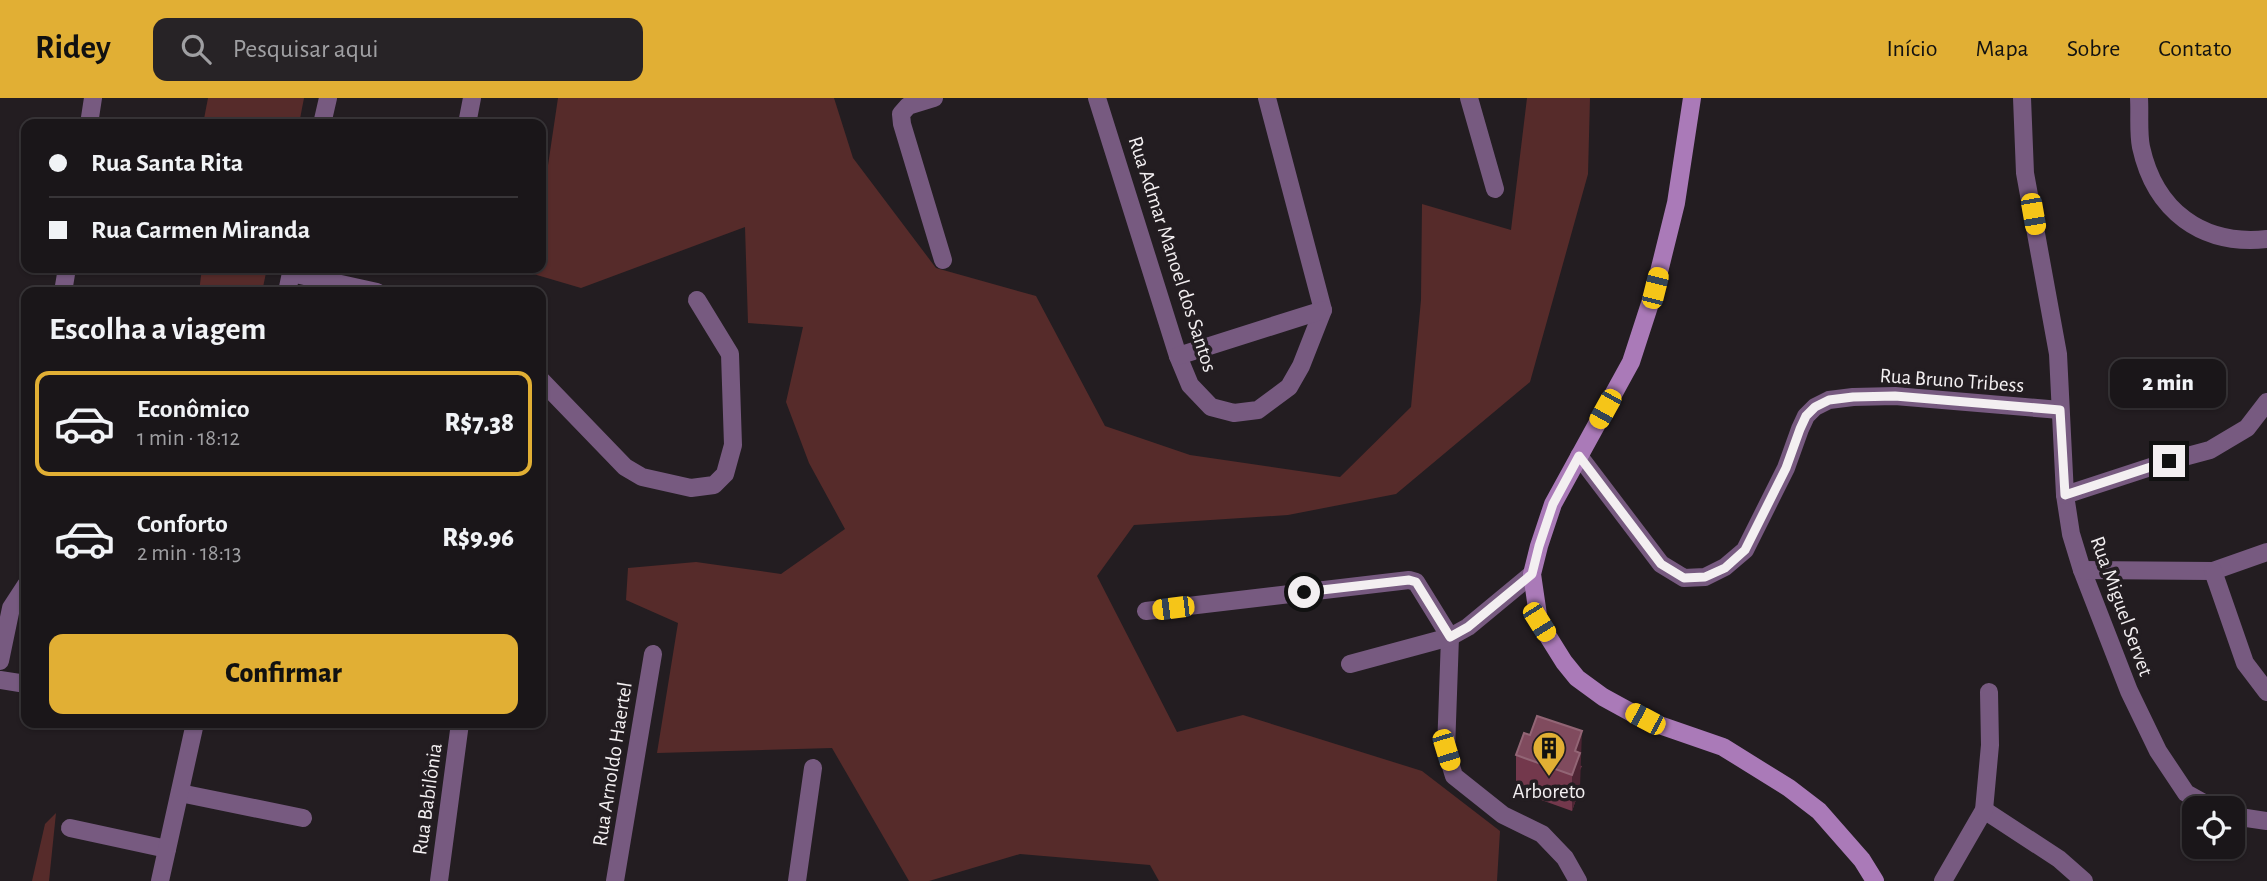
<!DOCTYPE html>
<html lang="pt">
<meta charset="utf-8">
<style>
:root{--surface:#1a1619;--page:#272326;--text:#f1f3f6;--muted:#9f9fa2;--line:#383538;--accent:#e1af34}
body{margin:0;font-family:"Alegreya Sans",sans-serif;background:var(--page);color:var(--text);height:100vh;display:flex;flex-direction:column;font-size:26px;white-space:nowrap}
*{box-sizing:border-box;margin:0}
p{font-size:23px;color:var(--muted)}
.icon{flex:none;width:38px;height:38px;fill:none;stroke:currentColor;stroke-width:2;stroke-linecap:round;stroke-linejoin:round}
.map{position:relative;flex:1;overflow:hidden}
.panel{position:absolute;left:21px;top:189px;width:525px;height:441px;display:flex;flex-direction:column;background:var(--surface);border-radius:14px;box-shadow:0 2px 5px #0004,0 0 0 2px var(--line)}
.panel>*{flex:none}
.hud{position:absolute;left:21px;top:21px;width:525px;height:154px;border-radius:14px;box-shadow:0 2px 5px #0004,0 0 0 2px var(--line);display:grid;align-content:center;height:154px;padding:0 28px;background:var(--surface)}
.fabs{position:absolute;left:2182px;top:698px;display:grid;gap:14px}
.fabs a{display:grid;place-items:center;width:63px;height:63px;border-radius:14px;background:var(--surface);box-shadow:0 2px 5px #0004,0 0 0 2px var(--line);font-size:35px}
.end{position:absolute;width:32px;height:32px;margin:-16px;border:9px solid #f3eff1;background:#111;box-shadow:0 0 0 4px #111}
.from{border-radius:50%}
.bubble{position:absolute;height:49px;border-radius:14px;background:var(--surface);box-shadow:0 2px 5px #0004,0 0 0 2px var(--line);font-size:23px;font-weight:800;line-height:49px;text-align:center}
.car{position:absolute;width:21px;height:42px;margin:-21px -10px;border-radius:9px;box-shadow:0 0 5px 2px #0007;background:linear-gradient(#f5c518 24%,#345 0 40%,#f5c518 0 76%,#345 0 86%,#f5c518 0)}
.hud b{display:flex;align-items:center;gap:24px;height:66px;font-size:26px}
.hud b+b{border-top:2px solid var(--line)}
.hud i{width:18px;height:18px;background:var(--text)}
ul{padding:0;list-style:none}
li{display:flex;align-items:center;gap:21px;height:105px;margin:0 14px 10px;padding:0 14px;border:4px solid transparent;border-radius:14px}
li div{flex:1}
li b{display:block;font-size:26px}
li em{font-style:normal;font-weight:800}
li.active{border-color:var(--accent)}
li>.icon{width:63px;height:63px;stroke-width:1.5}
h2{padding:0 28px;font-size:32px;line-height:84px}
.primary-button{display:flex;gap:14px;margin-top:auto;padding:14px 28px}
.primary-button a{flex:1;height:80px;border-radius:14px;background:var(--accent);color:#111;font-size:28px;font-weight:800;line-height:80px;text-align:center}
header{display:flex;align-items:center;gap:42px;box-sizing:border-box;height:98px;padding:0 35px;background:var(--accent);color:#111}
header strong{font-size:33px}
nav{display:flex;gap:38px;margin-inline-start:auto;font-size:24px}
.search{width:490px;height:63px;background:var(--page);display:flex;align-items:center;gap:18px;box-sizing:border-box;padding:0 24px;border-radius:14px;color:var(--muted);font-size:26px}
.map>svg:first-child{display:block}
.green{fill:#562b2a}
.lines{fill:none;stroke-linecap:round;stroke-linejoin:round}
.street{stroke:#775a80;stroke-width:18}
.secondary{stroke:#aa7ab8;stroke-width:18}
.wall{fill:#73384c}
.shaded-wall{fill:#4d2534}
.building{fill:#804b5e;stroke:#926575;stroke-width:2}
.route{stroke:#f3eff1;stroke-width:9}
.labels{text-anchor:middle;stroke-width:7;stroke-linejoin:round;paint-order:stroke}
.street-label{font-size:21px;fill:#f3eff1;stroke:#231d21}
.poi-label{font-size:21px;fill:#f3eff1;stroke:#231d21}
</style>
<header>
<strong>Ridey</strong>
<div class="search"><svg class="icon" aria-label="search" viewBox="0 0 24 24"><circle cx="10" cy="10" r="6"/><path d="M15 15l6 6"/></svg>Pesquisar aqui</div>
<nav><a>Início</a><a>Mapa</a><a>Sobre</a><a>Contato</a></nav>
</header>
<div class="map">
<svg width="2267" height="783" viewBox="0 0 2267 783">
<rect width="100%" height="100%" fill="#231d21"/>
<g class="green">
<polygon points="208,0 304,0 299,26 203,26"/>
<polygon points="558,0 834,0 853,60 936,170 1036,198 1105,328 1190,357 1340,379 1411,309 1421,202 1422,106 1511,132 1527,0 1590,0 1588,76 1530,284 1396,396 1288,417 1134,427 1097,478 1177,634 1243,617 1422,673 1500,733 1497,783 1159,783 1150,767 1020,756 929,783 909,783 832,650 657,655 678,525 626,502 628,470 696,464 781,476 845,431 809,365 786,304 803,229 748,225 745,129 581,190 513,170 541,170 541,74 547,74"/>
<polygon points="202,170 267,170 262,194 199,194"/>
<polygon points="56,715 49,783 32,783 45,726"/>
</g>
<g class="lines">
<g class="street">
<polyline points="934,0 908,8 901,16 902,26 943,162"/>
<polyline points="1097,0 1178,258 1190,287 1211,309 1234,315 1258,312 1289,289 1301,268 1323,212 1267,0"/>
<polyline points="1469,0 1495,91"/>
<polyline points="2022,0 2025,75 2058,256 2065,397 2071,436 2082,472 2129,593 2158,653 2186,695 2213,710"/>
<path d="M 2139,0 C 2140,16 2138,34 2141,49 C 2155,113 2202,148 2267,141"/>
<polyline points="89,26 93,0"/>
<polyline points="322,26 328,0"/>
<polyline points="467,26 472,0"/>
<polyline points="291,175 377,194"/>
<polyline points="63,194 67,170"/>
<polyline points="287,194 292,170"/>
<polyline points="1178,258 1323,212"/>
<polyline points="541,282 625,369 642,379 691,390 714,387 725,376 733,347 730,256 697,202"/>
<polyline points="1579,358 1661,466 1684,480 1705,479 1725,469 1745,452 1786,370 1800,331 1806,318 1815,309 1829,302 1853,299 1895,298 2060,312"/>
<polyline points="2065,397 2169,363 2210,352 2247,330 2267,304"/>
<polyline points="2082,472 2213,473 2267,454"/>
<polyline points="2213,473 2245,565 2267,594"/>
<polyline points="1146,513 1409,482 1416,484 1450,539 1446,652 1454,678 1503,717 1542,736 1565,760 1578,783"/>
<polyline points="0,563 11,510 26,487"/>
<polyline points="1350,566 1450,539 1468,529 1532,476"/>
<polyline points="0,582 26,586"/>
<polyline points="180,695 303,720"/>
<polyline points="1984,712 2059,761 2084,783"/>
<polyline points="2233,718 2267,723"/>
<polyline points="70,730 167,751"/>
<polyline points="160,783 195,625"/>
<polyline points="439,783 460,625"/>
<polyline points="615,783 653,556"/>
<polyline points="797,783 813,670"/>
<polyline points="1943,783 1984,712 1990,647 1989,594"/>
</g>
<polyline class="secondary" points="1692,0 1676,105 1655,190 1631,264 1553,406 1539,448 1532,476 1539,524 1564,564 1577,580 1603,599 1645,622 1723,649 1789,690 1819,713 1862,762 1875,783"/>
</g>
<polygon class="wall" points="1516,657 1582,668 1580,672 1580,690 1572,713 1516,693"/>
<polygon class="shaded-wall" points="1582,633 1580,690 1572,713 1572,677 1575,653"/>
<polygon class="building" points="1537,618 1582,633 1575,653 1580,655 1572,677 1516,657 1524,635 1530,637"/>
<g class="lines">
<polyline class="route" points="1304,494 1409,482 1416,484 1450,539 1468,529 1532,476 1539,448 1553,406 1579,358 1661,466 1684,480 1705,479 1725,470 1745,452 1786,370 1800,331 1806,318 1815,309 1829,302 1853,299 1895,298 2060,312 2065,397 2169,363"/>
</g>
<defs>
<symbol id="building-pin" viewBox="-11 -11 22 30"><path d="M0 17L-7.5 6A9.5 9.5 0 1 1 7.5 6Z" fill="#e1af34" stroke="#231d21"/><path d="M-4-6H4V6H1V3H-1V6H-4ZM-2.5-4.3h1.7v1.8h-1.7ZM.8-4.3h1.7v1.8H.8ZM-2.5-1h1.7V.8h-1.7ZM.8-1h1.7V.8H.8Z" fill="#111"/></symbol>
</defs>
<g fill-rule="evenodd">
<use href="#building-pin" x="1530" y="631" width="38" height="52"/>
</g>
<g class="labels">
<g class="street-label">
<text transform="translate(1173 156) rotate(72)" y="7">Rua Admar Manoel dos Santos</text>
<text transform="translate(1952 282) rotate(4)" y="7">Rua Bruno Tribess</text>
<text transform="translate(2122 508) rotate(70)" y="7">Rua Miguel Servet</text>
<text transform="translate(612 666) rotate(-81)" y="7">Rua Arnoldo Haertel</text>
<text transform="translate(427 701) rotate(-82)" y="7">Rua Babilônia</text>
</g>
<g class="poi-label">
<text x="1549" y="700">Arboreto</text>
</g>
</g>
</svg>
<div class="fabs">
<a><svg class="icon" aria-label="locate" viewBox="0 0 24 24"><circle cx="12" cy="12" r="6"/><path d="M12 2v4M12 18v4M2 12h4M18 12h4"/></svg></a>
</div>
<i class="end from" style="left:1304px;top:494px"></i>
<i class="end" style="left:2169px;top:363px"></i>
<div class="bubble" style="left:2110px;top:261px;width:116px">2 min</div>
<i class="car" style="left:2033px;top:116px;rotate:170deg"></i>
<i class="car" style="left:1655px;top:190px;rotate:14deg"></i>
<i class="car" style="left:1605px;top:311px;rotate:209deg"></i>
<i class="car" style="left:1173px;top:510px;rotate:263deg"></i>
<i class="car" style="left:1539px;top:524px;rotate:148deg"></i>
<i class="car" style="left:1645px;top:621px;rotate:298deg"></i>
<i class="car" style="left:1446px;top:652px;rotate:163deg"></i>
<div class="hud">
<b><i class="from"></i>Rua Santa Rita</b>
<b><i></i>Rua Carmen Miranda</b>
</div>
<section class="panel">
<h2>Escolha a viagem</h2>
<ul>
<li class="active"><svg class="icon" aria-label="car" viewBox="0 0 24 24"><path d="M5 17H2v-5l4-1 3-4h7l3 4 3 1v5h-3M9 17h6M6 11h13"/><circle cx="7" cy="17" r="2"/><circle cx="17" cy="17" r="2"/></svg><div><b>Econômico</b><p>1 min · 18:12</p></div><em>R$7.38</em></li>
<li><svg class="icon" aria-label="car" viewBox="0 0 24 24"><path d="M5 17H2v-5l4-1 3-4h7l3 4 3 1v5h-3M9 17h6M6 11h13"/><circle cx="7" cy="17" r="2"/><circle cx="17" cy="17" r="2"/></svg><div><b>Conforto</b><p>2 min · 18:13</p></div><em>R$9.96</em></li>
</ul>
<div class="primary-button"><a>Confirmar</a></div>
</section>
</div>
